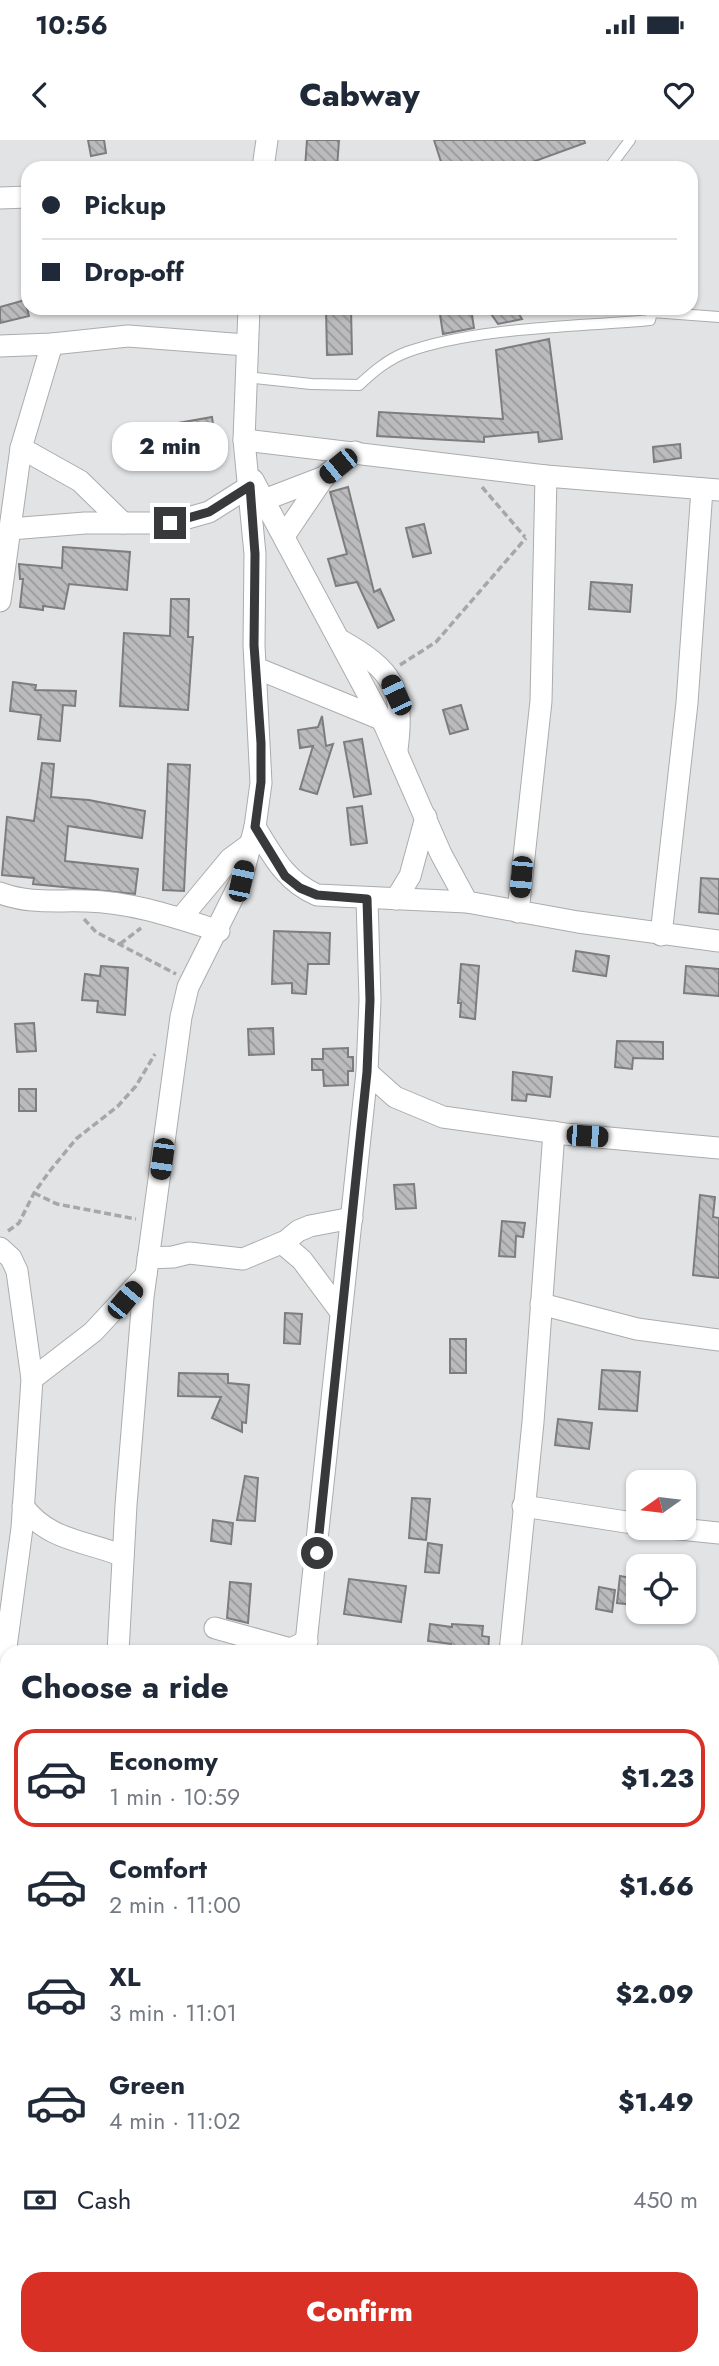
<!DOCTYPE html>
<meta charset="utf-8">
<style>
:root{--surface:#fff;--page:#f6f6f7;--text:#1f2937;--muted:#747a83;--line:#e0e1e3;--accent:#d93025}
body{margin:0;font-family:Jost,sans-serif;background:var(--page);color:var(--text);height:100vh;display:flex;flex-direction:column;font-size:26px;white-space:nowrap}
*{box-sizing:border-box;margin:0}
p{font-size:23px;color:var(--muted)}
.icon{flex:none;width:38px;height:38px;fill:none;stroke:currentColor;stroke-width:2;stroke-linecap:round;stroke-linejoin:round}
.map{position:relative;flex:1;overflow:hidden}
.sheet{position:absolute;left:0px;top:1505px;width:719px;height:721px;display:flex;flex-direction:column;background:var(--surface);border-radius:21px 21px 0 0;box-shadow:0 2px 5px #0004}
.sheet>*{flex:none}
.guide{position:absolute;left:21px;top:21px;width:677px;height:154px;border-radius:21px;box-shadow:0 2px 5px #0004;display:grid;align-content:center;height:154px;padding:0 21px;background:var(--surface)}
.needle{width:46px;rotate:256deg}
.controls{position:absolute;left:626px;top:1330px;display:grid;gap:14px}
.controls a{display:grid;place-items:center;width:70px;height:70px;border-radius:14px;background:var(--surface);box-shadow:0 2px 5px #0004;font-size:35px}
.end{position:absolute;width:32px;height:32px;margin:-16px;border:9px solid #38393a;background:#fff;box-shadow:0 0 0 4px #fff}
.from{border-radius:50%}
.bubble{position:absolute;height:49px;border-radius:21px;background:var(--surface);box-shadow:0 2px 5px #0004;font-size:23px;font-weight:800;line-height:49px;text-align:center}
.car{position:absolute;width:21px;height:42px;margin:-21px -10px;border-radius:9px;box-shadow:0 0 5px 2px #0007;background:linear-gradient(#222 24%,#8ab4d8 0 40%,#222 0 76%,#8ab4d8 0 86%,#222 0)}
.guide b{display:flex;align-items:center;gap:24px;height:66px;font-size:26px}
.guide b+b{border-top:2px solid var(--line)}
.guide i{width:18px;height:18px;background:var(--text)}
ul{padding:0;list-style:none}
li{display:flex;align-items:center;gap:21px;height:98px;margin:0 14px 10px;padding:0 7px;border:4px solid transparent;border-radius:21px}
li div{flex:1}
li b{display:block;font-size:26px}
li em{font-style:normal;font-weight:800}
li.current{border-color:var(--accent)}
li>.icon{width:63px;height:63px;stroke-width:1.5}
h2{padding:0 21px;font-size:32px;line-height:84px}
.pay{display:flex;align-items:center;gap:18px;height:77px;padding:0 21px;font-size:26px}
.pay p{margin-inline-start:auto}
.cta{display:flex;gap:14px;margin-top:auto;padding:14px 21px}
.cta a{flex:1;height:80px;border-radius:21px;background:var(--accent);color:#fff;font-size:28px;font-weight:800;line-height:80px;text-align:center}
.status{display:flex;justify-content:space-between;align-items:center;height:49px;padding:0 35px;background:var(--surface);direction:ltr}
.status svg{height:19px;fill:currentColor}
header{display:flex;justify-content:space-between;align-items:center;height:91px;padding:0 21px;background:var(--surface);font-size:32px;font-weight:800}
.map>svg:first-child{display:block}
.building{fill:url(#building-back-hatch);stroke:#7d7d7f;stroke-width:2}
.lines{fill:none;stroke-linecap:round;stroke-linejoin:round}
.lane-casing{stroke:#aaacad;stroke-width:12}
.street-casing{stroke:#aaacad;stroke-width:23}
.path{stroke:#a5a7a8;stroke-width:3.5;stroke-dasharray:7 3.5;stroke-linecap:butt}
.lane{stroke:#fff;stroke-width:10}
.street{stroke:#fff;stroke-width:21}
.route{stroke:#38393a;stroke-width:9}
</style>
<div class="status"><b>10:56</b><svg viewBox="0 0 49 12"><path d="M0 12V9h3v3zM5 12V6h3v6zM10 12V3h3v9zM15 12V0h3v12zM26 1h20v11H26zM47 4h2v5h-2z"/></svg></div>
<header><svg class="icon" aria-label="back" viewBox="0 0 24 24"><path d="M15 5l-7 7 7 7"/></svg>Cabway<svg class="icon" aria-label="heart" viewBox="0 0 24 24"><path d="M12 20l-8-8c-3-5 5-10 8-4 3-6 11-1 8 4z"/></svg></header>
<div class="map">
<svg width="719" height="2226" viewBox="0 0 719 2226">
<defs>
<pattern id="building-back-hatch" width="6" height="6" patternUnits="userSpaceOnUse" patternTransform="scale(1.75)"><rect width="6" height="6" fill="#bbbabd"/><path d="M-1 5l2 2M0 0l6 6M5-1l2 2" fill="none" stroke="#99989b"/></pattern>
</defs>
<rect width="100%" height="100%" fill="#e1e3e5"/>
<g class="building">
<polygon points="88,0 104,0 106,13 91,16"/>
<polygon points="307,0 339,0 337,28 305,28"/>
<polygon points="434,0 584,0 585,3 516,28 443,28"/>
<polygon points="25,160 29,176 0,183 0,167"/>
<polygon points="326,168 351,168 352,214 327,215"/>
<polygon points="439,168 471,168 474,188 443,194"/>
<polygon points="487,168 515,168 522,179 498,184"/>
<polygon points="549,199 562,299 539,302 538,292 484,297 484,302 377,296 379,272 503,279 496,210"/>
<polygon points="212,277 216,306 177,312 172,284"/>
<polygon points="680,304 681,318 654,322 653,307"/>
<polygon points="348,347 374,452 380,449 394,480 378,488 357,442 336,446 328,419 347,414 330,352"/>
<polygon points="424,384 431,413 413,417 406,388"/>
<polygon points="63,407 130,412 127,450 69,444 64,469 43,466 43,470 20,467 23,439 20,439 19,424 62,428"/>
<polygon points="591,442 632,445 630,472 589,469"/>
<polygon points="171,459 189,459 188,497 193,497 188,570 120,566 124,493 170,496"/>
<polygon points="13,542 36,545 35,550 76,551 75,566 63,565 60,601 38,599 41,575 10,571"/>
<polygon points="461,565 468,589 450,594 443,570"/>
<polygon points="322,576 326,606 333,604 317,654 300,649 313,606 300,608 298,590 318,587"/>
<polygon points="362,599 371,654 354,657 344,602"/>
<polygon points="42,623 54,624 51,657 89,660 145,671 142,698 68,686 65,721 138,729 135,754 33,744 34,738 2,735 7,677 34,681"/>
<polygon points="168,624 190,625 184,751 163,750"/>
<polygon points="362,666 367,703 351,705 347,668"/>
<polygon points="701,738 719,739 719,774 699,772"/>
<polygon points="274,791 330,793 329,824 308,824 306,854 292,853 292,843 272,844"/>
<polygon points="576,811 609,816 606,836 573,831"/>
<polygon points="461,824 479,826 475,879 460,877 461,863 458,863"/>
<polygon points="101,826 128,828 125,875 97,872 98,861 82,860 85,834 100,836"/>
<polygon points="686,826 719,829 719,856 684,853"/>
<polygon points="34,883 36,911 17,912 15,884"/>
<polygon points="273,888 274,914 249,915 248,889"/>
<polygon points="617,901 663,902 663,919 633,918 632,929 615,927"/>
<polygon points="348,908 348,917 353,917 353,931 348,931 348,945 324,946 323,930 312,930 312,919 323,919 323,909"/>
<polygon points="513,932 552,937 550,957 527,954 526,961 512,960"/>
<rect x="19" y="949" width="17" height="22"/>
<polygon points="414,1044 416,1068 396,1069 394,1045"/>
<polygon points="700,1055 715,1057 713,1077 719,1078 719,1138 693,1135"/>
<polygon points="502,1081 525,1083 523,1097 516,1096 515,1117 499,1116"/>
<polygon points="285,1173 302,1174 300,1204 284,1203"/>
<rect x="450" y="1199" width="16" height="34"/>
<polygon points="602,1230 640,1232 637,1271 599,1269"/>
<polygon points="179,1233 228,1234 228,1243 249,1245 246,1283 242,1282 242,1292 212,1278 221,1257 178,1256"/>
<polygon points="558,1279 592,1283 589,1309 555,1305"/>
<polygon points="245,1336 258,1338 255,1381 237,1380"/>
<polygon points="412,1358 430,1359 426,1400 409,1398"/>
<polygon points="213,1380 233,1383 231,1404 211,1401"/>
<polygon points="428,1403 442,1405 439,1433 425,1432"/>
<polygon points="620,1436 637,1439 634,1465 617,1463"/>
<polygon points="349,1439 406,1446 401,1482 344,1474"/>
<polygon points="230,1442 251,1444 248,1483 227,1478"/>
<polygon points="599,1447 615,1450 612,1472 596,1469"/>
<polygon points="430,1484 452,1487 452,1484 483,1486 482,1496 489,1497 488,1512 451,1512 451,1504 428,1501"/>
</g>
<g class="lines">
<defs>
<g id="lane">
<polyline points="609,28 630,0"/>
<path d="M 246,237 L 311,244 L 359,245 C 373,232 388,219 407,212 C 477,187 575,187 650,180 L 652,172 L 719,177"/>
</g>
<g id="street">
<polyline points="263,28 267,0"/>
<polyline points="0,58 28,57"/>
<polyline points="0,206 52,204 128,196 246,205"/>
<polyline points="244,300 546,336 719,350"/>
<polyline points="21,308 80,341 123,383"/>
<polyline points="253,340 385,586 441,714 467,762"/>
<polyline points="264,360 324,337"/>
<polyline points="10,389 85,383 170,383 209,372 250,346"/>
<polyline points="284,396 324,337 355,312"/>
<polyline points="0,461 21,308 52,204"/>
<path d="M 340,500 C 393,530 405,548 397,610"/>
<polyline points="256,528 381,579"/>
<path d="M 255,687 C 273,716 285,741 317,755 L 467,762 L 578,782 L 719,801"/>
<path d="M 0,753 C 30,764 55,760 86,761 C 132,762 175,777 219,791"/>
<polyline points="396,759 410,736 426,677"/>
<polyline points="518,772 541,561 546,336"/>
<polyline points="181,778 230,719 249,705"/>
<polyline points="661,795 687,563 702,349"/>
<polyline points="367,932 395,957 443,977 565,994 719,1008"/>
<polyline points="282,1103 302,1120 340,1171"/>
<polyline points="0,1108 11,1118 17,1131 32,1239 22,1388 0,1552"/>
<polyline points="148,1118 173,1117 189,1113 243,1119 286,1101 298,1091 310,1086 352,1078"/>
<polyline points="541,1164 637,1189 719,1200"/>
<polyline points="32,1239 93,1192 146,1135"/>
<path d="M 23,1366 C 48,1401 87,1401 123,1416"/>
<polyline points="523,1366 639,1384"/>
<polyline points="670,1388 719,1393"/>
<polyline points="215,1488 291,1509 307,1501"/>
<polyline points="118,1512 126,1365 143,1157 181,877 188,847 241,741 255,687 261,643 254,505 255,414 244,300 249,168"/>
<polyline points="305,1512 367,932 370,860 367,759"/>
<polyline points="510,1512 533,1282 554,992"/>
<polyline points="712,1588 719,1585"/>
<polyline points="0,1671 7,1695"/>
<polyline points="712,1735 719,1739"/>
<polyline points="712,1904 719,1905"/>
<polyline points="129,2219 133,2226"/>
<polyline points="607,2219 609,2226"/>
<polyline points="19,2226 19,2219"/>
</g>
</defs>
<use href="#lane" class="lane-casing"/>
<use href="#street" class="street-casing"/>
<g class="path">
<polyline points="482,347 525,397"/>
<polyline points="400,525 436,502 526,398"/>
<polyline points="84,779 96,792 176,834"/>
<polyline points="120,804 141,788"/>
<polyline points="34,1053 57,1064 136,1079"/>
<polyline points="8,1091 19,1083 34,1053 49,1032 76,999 118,966 136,946 155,914"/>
<polyline points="712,2210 719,2216"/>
</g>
<use href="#lane" class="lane"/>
<use href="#street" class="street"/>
</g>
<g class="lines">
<polyline class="route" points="170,383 209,372 250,346 255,414 254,505 261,603 261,642 255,687 285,736 300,748 317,755 367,759 370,860 367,932 317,1413"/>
</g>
</svg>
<div class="controls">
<a><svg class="needle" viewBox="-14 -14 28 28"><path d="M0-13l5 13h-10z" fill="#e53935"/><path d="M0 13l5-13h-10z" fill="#747a83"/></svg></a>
<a><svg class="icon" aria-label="locate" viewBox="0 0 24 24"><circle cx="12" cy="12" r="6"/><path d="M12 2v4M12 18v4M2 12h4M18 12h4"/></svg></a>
</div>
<i class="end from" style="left:317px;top:1413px"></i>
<i class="end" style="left:170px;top:383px"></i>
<div class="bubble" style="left:112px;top:282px;width:116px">2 min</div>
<i class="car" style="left:338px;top:326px;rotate:231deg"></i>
<i class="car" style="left:396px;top:555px;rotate:335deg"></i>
<i class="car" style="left:521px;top:737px;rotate:185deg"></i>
<i class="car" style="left:241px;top:741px;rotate:12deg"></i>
<i class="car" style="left:587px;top:996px;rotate:94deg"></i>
<i class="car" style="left:162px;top:1019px;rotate:188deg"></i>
<i class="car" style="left:125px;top:1160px;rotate:40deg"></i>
<div class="guide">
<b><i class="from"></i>Pickup</b>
<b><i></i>Drop-off</b>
</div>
<section class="sheet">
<h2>Choose a ride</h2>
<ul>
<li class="current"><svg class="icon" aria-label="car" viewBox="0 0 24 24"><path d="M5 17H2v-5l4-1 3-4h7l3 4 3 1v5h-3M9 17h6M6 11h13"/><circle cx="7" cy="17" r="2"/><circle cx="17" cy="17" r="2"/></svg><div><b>Economy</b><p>1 min · 10:59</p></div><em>$1.23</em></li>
<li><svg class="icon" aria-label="car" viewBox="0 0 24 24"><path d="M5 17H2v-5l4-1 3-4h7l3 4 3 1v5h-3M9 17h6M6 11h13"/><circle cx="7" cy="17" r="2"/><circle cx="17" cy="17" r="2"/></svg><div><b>Comfort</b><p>2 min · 11:00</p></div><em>$1.66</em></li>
<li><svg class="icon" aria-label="car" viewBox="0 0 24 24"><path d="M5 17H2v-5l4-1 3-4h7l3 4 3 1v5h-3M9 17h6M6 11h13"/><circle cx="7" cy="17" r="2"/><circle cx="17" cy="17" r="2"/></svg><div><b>XL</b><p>3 min · 11:01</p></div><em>$2.09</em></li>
<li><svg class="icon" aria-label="car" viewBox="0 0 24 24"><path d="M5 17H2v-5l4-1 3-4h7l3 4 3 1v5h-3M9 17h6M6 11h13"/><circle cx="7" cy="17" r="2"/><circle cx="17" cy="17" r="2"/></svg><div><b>Green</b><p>4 min · 11:02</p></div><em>$1.49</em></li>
</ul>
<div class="pay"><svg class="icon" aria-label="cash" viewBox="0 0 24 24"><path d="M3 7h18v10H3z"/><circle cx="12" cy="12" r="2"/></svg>Cash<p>450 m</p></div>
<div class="cta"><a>Confirm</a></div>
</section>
</div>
